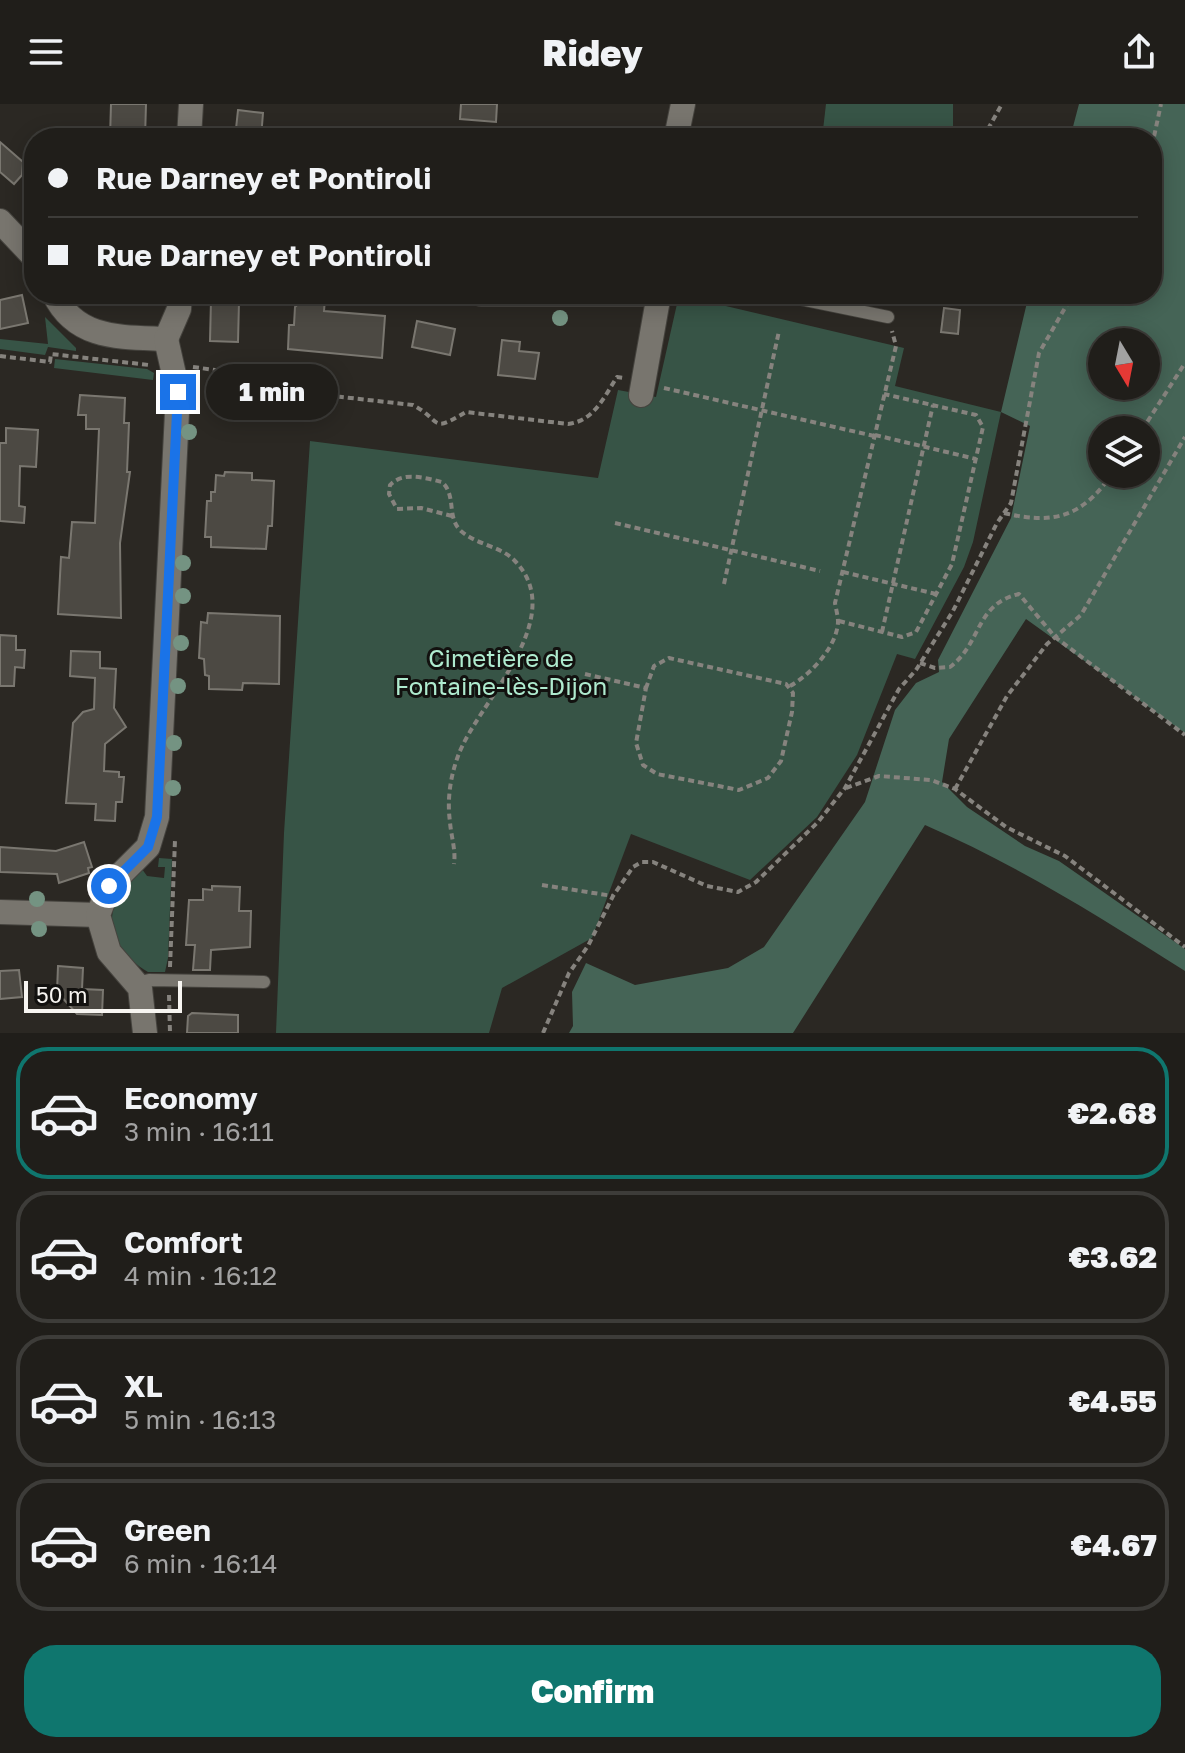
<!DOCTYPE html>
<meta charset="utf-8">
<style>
:root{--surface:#201e1a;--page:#2d2b27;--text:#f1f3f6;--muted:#a2a2a2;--line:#3d3c39;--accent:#0f766e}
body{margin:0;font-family:"Golos Text",sans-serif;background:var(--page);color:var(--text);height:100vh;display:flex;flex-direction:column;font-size:30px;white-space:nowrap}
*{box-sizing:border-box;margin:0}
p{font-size:26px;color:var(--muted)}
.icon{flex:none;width:44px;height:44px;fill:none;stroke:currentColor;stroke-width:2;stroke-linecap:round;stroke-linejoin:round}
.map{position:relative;height:929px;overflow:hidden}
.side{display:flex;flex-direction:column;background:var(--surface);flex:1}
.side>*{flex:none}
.guide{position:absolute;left:24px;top:24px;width:1138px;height:176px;border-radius:32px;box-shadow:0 4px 20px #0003,0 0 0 2px var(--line);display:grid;align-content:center;height:176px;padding:0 24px;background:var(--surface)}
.needle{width:52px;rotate:170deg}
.controls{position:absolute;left:1088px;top:224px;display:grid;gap:16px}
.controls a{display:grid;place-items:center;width:72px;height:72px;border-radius:50%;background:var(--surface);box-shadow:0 4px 20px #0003,0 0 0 2px var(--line);font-size:40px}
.scale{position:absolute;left:24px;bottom:20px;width:158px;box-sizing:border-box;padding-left:8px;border:4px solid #f7f5f1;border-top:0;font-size:22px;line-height:28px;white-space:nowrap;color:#f7f5f1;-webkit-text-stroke:6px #12110f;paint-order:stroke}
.end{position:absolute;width:36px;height:36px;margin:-18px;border:10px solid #1a73e8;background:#fff;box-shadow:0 0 0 4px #fff}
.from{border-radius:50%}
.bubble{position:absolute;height:56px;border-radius:28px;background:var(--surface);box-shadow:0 4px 20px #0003,0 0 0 2px var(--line);font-size:26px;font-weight:800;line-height:56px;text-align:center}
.guide b{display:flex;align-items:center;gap:28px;height:76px;font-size:30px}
.guide b+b{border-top:2px solid var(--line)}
.guide i{width:20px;height:20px;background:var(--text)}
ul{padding:14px 0 0;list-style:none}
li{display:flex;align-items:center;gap:24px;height:132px;margin:0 16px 12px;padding:0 8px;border:4px solid var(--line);border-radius:32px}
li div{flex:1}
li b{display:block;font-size:30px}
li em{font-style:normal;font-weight:800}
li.active{border-color:var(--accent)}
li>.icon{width:72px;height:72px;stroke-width:1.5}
.action{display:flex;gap:16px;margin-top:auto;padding:16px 24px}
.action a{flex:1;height:92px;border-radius:32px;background:var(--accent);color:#fff;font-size:32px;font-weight:800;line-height:92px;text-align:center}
header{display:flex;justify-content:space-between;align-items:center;height:104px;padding:0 24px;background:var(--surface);font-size:36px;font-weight:800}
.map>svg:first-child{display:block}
.green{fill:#375446}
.forest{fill:#456456;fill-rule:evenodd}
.building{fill:#4c4943;stroke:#7a7770;stroke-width:2}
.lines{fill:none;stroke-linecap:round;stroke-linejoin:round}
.lane-casing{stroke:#45433e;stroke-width:14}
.street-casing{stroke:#45433e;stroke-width:26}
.path{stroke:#86837e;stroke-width:4;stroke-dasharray:6 4;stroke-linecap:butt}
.lane{stroke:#78756e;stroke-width:12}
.street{stroke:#78756e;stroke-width:24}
.tree{fill:#749382}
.route{stroke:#1a73e8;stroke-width:10}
.labels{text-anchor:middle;stroke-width:6;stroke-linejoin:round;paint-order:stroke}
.park-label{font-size:24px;fill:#afebcf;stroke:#12110f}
</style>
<header><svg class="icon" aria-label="menu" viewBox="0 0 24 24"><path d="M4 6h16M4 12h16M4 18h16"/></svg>Ridey<svg class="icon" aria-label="share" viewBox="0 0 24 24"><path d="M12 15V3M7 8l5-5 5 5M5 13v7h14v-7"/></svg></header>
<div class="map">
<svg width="1185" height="929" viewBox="0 0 1185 929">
<rect width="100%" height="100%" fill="#2b2823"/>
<g class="green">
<polygon points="826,0 953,0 953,34 888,34 823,26"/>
<polygon points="679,191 904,244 895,282 1001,308 973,438 964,463 915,555 897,550 857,651 817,713 750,776 631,730 592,834 502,884 489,929 276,929 284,729 310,337 598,374 618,286 656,293"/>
<polygon points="45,213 76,244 76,247 48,243 45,251 0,245 0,235 48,240"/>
<polygon points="55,255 147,265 154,269 153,276 54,264"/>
<path d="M 159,754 L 172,755 L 168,854 L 165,868 L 148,868 C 101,839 101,799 142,765 L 147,772 L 164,774 L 165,763 L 158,763 Z"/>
</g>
<path class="forest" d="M 1079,0 L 1185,0 L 1185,629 L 1026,515 L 949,635 L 942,678 L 967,703 L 1025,742 L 1059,757 L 1185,845 L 1185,867 C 1100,813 1017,761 925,721 L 793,929 L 569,929 L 573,922 L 572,888 L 586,859 L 635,881 L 728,864 L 764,843 L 865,698 L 895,606 L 916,579 L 939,568 L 938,556 L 1011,414 L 1030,322 L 1001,308 L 1029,190 L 1152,190 L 1152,34 L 1070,34 ZM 1102,238 L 1146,238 L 1146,282 L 1102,282 ZM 1102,326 L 1146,326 L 1146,370 L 1102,370 Z"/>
<g class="building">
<polygon points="111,0 146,0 145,34 110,34"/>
<polygon points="461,0 497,0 496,18 460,15"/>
<polygon points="238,6 263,9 261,34 235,34"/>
<polygon points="0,38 23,58 22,71 14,80 0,68"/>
<polygon points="22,191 28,219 0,225 0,196"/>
<polygon points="305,194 325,195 324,207 385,212 382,254 288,245 289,221 294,221 295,203"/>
<polygon points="211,196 239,198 238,238 210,237"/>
<polygon points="944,204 960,206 958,230 941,228"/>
<polygon points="417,217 455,225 450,251 412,243"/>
<polygon points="502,236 520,238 519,247 539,249 535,275 498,271"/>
<polygon points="80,291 125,294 124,319 129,319 127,368 130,368 120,439 121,514 58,510 61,453 69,454 72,418 95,419 99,325 86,325 86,311 78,311"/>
<polygon points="6,324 38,326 36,363 20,362 19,402 25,403 24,419 0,417 0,339 6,339"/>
<polygon points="225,368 252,369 252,376 274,377 272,422 268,422 266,445 211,443 211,433 205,433 207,397 211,397 211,388 215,388 216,371 224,372"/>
<polygon points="208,509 280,512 279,580 243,579 242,586 209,585 209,572 205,571 204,555 199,554 201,518 207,519"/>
<polygon points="0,531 16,532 16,546 25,546 24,564 15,563 14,582 0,582"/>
<polygon points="71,547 100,548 100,564 116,565 114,604 126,623 105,640 104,667 119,668 119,673 124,673 122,698 116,698 115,717 95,716 96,700 66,699 73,619 83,608 94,605 95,574 70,572"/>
<polygon points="84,738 92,763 88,764 89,769 59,779 57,770 0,768 0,743 56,747"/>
<polygon points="212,782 240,783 239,807 251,807 250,843 211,846 210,866 193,866 195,841 186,841 189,796 203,796 203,785 212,786"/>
<polygon points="58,862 83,864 82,885 103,886 102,911 77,910 57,888"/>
<polygon points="19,866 22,893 0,895 0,867"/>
<polygon points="192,909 238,911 238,929 187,929 188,912"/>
</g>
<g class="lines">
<defs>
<g id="lane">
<polyline points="776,190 888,213"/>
<polyline points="137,879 149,876 264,878"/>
</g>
<g id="street">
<polyline points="189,34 191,0"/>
<polyline points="676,34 683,0"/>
<polyline points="0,117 34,153"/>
<path d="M 54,190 C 76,236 121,233 166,235"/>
<polyline points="481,190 644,190"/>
<polyline points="166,235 179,205 180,190"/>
<polyline points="641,291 659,190"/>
<polyline points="0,808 98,811"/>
<polyline points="145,929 140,884 109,848 98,811 109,782 148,743 157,713 178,288 166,235"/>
</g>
</defs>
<use href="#lane" class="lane-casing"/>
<use href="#street" class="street-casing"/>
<g class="path">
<polyline points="983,34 1002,0"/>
<polyline points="1152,42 1161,0"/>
<polyline points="0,252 50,258 51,250 149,261"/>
<path d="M 193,263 L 229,268 L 253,283 L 413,301 C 443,317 429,330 466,308 L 568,320 C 594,317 604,293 617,273 L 624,274"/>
<polyline points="664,284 874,332"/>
<polyline points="1142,326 1185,259"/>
<polyline points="875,331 976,355"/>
<path d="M 1004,409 C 1054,421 1082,413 1112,370"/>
<path d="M 452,412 L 421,404 L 397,405 L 389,390 L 390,381 C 403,367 425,374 442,378 C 457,392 446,413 461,427 C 477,441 500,442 514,456 C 572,514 477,599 458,652 C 450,674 447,696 450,718 C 451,732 456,746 454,760"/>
<polyline points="615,419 820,467"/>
<polyline points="843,468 936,490"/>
<polyline points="724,480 779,227"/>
<polyline points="839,517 902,533 916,528 952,460 983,323 976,311 884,290"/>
<polyline points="882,528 933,301"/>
<path d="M 920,559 L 935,564 L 950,563 C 982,539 975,500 1019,490 L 1055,533 L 1185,631"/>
<polyline points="585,570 646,584 636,639 643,661 657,670 739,686 768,674 781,657 792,608 793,589 786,580 669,554 654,562 646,584"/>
<path d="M 790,582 C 810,571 837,543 838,518 C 838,512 836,505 835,499 L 896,242 L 892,227"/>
<polyline points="846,684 879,672 931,676 955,685 1006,723 1065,752 1185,843"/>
<polyline points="955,685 1007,592 1047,540 1081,511 1185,333"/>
<polyline points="542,781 613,792"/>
<polyline points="170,863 175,736"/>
<polyline points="169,891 170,929"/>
<polyline points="543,929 569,869 588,842 613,792 633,763 642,758 653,758 707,782 738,788 756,778 818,718 845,684 899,585 916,566 953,507 997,419 1011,399 1039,249 1073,190"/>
</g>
<use href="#lane" class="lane"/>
<use href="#street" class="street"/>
</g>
<g class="tree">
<circle cx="560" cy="214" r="8"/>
<circle cx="190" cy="282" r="8"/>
<circle cx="189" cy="328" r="8"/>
<circle cx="183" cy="459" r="8"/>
<circle cx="183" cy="492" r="8"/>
<circle cx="181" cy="539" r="8"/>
<circle cx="178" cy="582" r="8"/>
<circle cx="174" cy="639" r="8"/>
<circle cx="173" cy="684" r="8"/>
<circle cx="37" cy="795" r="8"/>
<circle cx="39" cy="825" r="8"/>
</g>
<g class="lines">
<polyline class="route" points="109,782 148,743 157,713 178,288"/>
</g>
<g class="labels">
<g class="park-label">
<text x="501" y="563">Cimetière de<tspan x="501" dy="28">Fontaine-lès-Dijon</tspan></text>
</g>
</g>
</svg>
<div class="controls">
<a><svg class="needle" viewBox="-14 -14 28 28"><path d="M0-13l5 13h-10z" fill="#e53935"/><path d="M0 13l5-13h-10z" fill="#a2a2a2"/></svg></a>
<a><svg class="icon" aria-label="layers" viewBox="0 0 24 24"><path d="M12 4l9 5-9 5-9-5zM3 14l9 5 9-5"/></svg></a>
</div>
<div class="scale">50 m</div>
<i class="end from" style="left:109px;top:782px"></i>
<i class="end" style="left:178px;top:288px"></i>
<div class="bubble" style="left:206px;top:260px;width:132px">1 min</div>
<div class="guide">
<b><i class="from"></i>Rue Darney et Pontiroli</b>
<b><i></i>Rue Darney et Pontiroli</b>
</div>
</div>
<section class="side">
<ul>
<li class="active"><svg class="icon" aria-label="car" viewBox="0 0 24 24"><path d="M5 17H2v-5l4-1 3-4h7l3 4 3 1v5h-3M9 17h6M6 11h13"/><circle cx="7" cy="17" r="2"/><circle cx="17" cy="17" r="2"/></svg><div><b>Economy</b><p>3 min · 16:11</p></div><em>€2.68</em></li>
<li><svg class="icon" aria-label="car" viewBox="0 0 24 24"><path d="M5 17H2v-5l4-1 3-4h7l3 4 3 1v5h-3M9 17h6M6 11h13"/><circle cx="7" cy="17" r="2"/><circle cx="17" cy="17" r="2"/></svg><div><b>Comfort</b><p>4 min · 16:12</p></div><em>€3.62</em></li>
<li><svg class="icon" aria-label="car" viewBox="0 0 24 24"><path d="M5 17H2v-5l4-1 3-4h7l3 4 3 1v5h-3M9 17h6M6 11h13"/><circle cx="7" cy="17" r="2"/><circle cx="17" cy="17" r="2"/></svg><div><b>XL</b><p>5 min · 16:13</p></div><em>€4.55</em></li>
<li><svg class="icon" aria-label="car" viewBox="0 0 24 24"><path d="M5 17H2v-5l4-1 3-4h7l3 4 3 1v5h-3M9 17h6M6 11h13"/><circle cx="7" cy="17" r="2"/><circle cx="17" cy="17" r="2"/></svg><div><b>Green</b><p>6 min · 16:14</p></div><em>€4.67</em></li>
</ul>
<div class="action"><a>Confirm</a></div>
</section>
